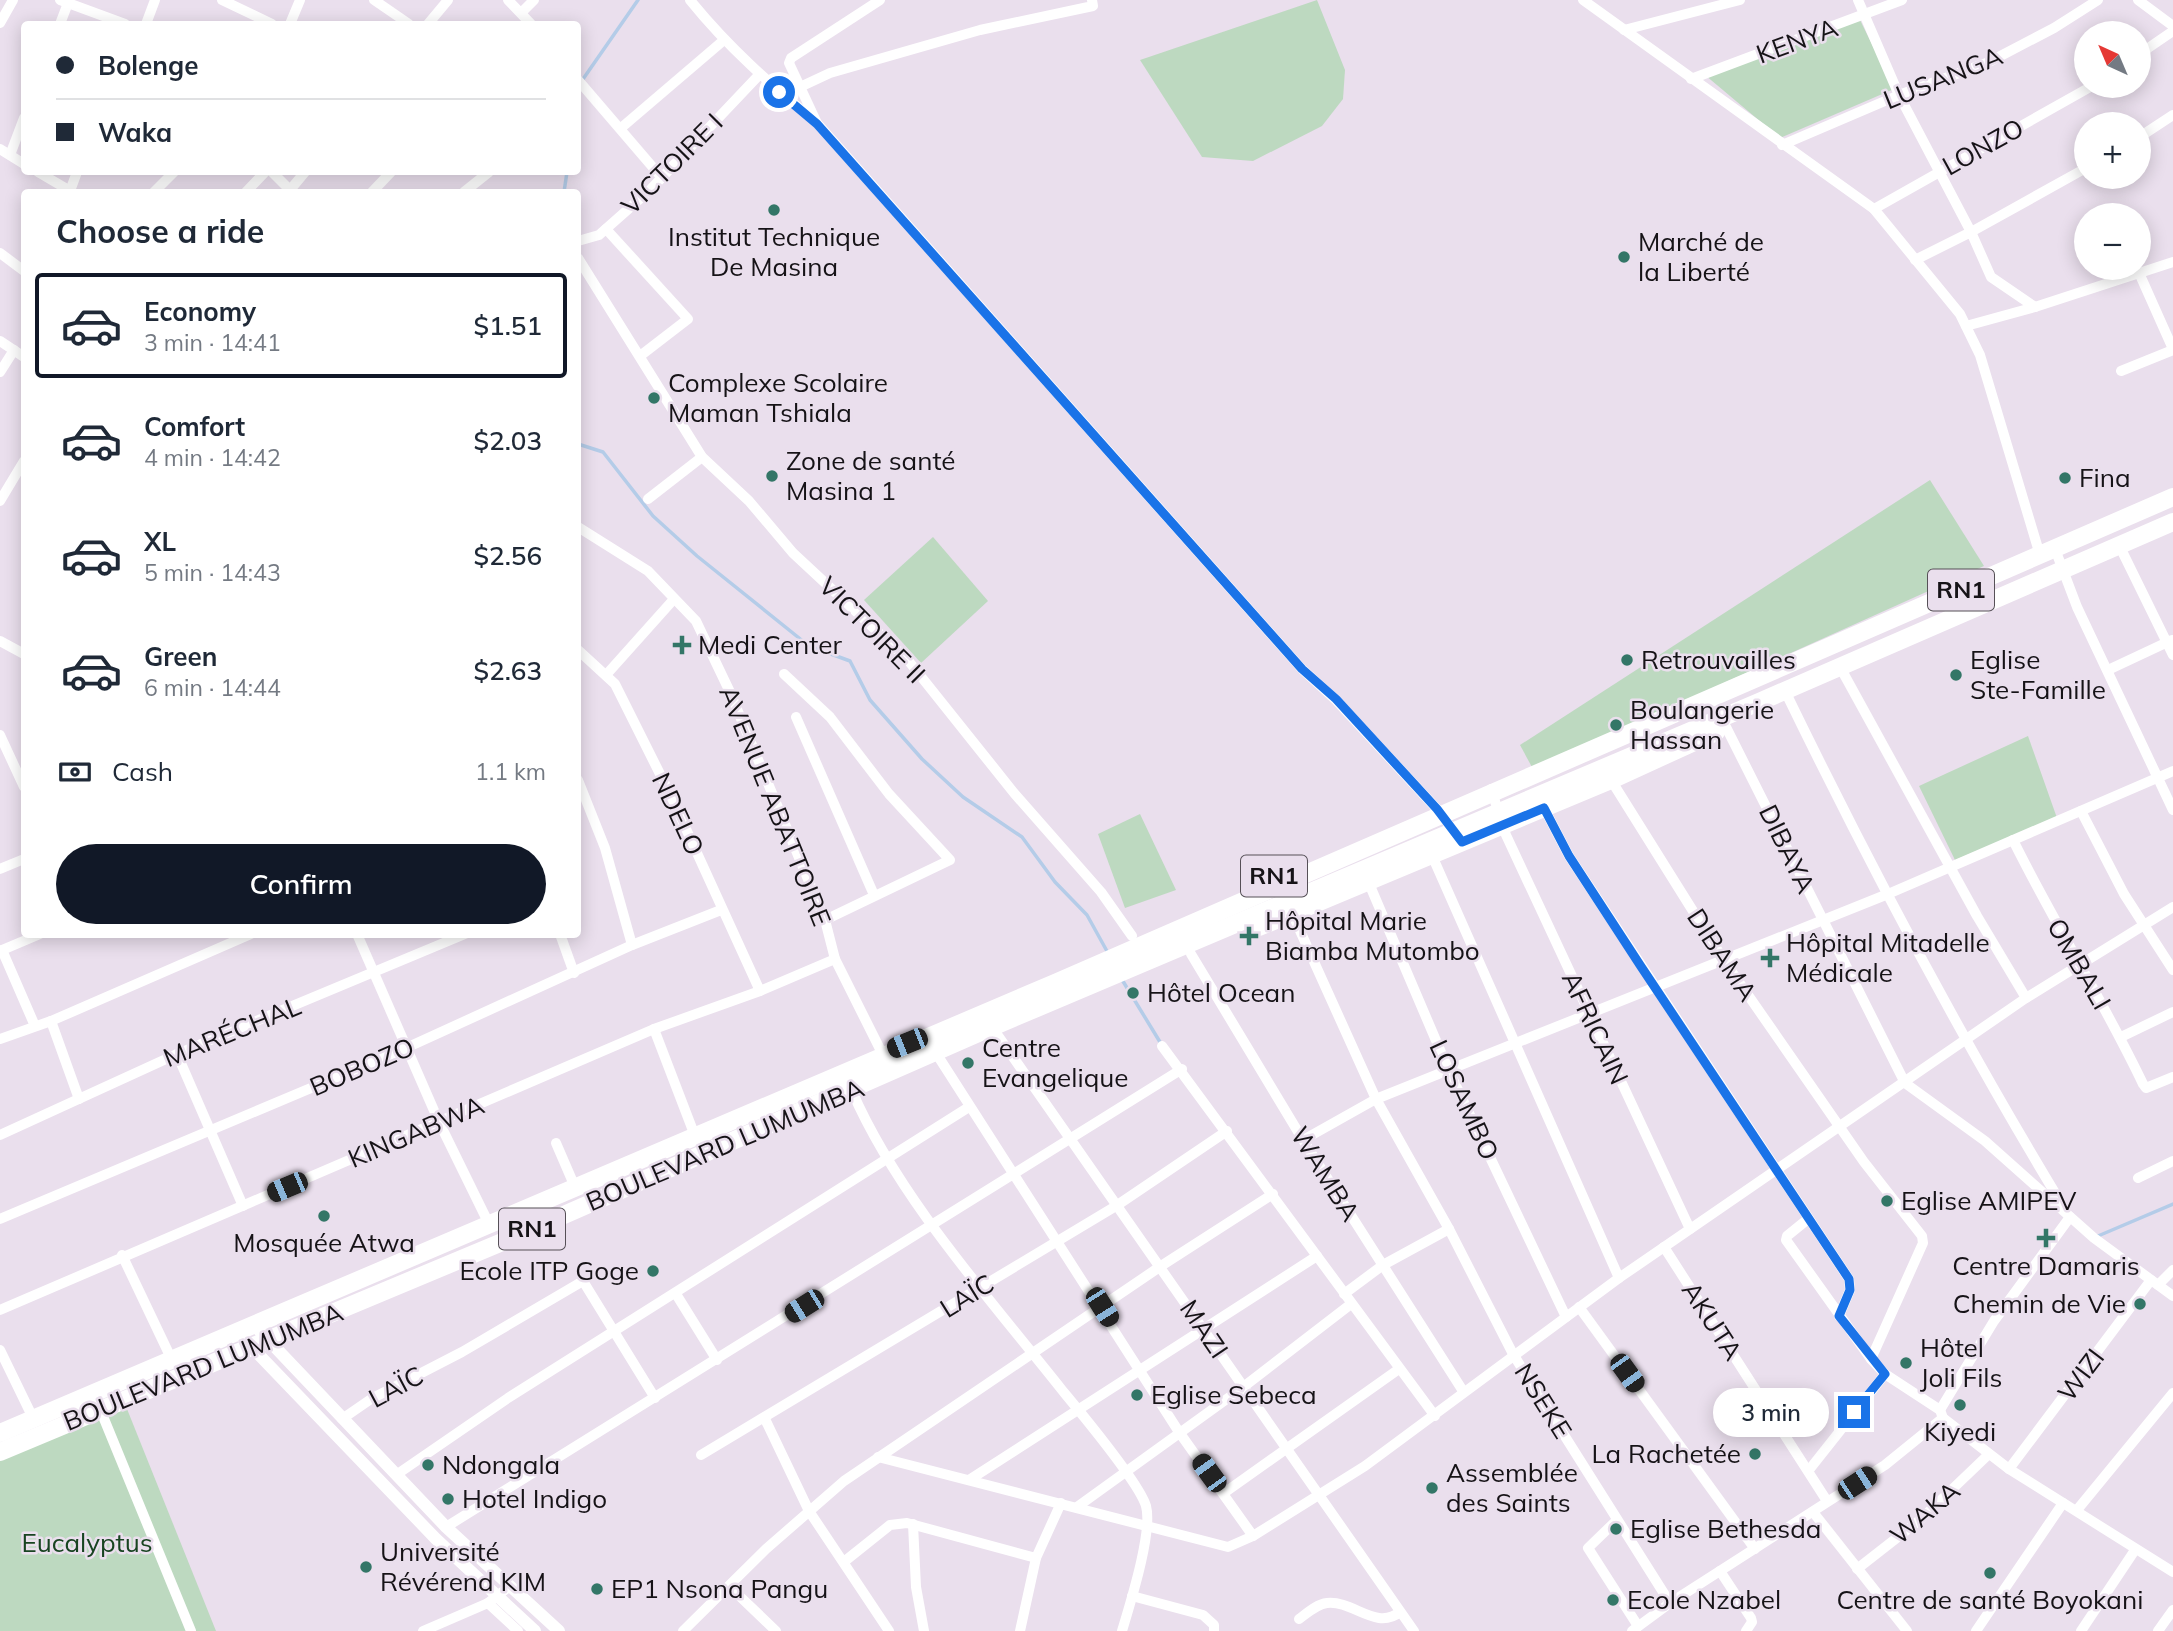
<!DOCTYPE html>
<meta charset="utf-8">
<style>
:root{--surface:#fff;--page:#f2f2f3;--text:#1f2937;--muted:#747a83;--line:#e0e1e3;--accent:#111827}
body{margin:0;font-family:Mulish,sans-serif;background:var(--page);color:var(--text);height:100vh;display:flex;flex-direction:column;font-size:26px;white-space:nowrap}
*{box-sizing:border-box;margin:0}
p{font-size:23px;color:var(--muted)}
.icon{flex:none;width:38px;height:38px;fill:none;stroke:currentColor;stroke-width:2;stroke-linecap:round;stroke-linejoin:round}
.map{position:relative;flex:1;overflow:hidden}
.drawer{position:absolute;left:21px;top:189px;width:560px;height:749px;display:flex;flex-direction:column;background:var(--surface);border-radius:7px;box-shadow:0 4px 18px #0003}
.drawer>*{flex:none}
.banner{position:absolute;left:21px;top:21px;width:560px;height:154px;border-radius:7px;box-shadow:0 4px 18px #0003;display:grid;align-content:center;height:154px;padding:0 35px;background:var(--surface)}
.needle{width:46px;rotate:316deg}
.tools{position:absolute;left:2074px;top:21px;display:grid;gap:14px}
.tools a{display:grid;place-items:center;width:77px;height:77px;border-radius:50%;background:var(--surface);box-shadow:0 4px 18px #0003;font-size:35px}
.end{position:absolute;width:32px;height:32px;margin:-16px;border:9px solid #1a73e8;background:#fff;box-shadow:0 0 0 4px #fff}
.from{border-radius:50%}
.bubble{position:absolute;height:49px;border-radius:24px;background:var(--surface);box-shadow:0 4px 18px #0003;font-size:23px;font-weight:600;line-height:49px;text-align:center}
.car{position:absolute;width:21px;height:42px;margin:-21px -10px;border-radius:9px;box-shadow:0 0 5px 2px #0007;background:linear-gradient(#222 24%,#8ab4d8 0 40%,#222 0 76%,#8ab4d8 0 86%,#222 0)}
.banner b{display:flex;align-items:center;gap:24px;height:66px;font-size:26px}
.banner b+b{border-top:2px solid var(--line)}
.banner i{width:18px;height:18px;background:var(--text)}
ul{padding:0;list-style:none}
li{display:flex;align-items:center;gap:21px;height:105px;margin:0 14px 10px;padding:0 21px;border:4px solid transparent;border-radius:7px}
li div{flex:1}
li b{display:block;font-size:26px}
li em{font-style:normal;font-weight:600}
li.active{border-color:var(--accent)}
li>.icon{width:63px;height:63px;stroke-width:1.5}
h2{padding:0 35px;font-size:32px;line-height:84px}
.pay{display:flex;align-items:center;gap:18px;height:77px;padding:0 35px;font-size:26px}
.pay p{margin-inline-start:auto}
.cta{display:flex;gap:14px;margin-top:auto;padding:14px 35px}
.cta a{flex:1;height:80px;border-radius:42px;background:var(--accent);color:#fff;font-size:28px;font-weight:600;line-height:80px;text-align:center}
.map>svg:first-child{display:block}
.green{fill:#bdd9c0}
.lines{fill:none;stroke-linecap:round;stroke-linejoin:round}
.stream{stroke:#b4cce8;stroke-width:3.5}
.minor{stroke:#fff;stroke-width:10}
.tertiary{stroke:#fff;stroke-width:12}
.trunk{stroke:#fff;stroke-width:18}
.route{stroke:#1a73e8;stroke-width:9}
.poi-dot{fill:#337667;stroke:#eadfed;stroke-width:2.5}
.labels{text-anchor:middle;stroke-width:5;stroke-linejoin:round;paint-order:stroke}
.shield{fill:#eadfed;stroke:#565057;stroke-width:2}
.shield-label{font-size:24px;font-weight:bold;fill:#161317}
.street-label{font-size:26px;fill:#161317;stroke:#eadfed}
.poi-label{font-size:26px;fill:#161317;stroke:#eadfed;text-anchor:start}
.park-label{font-size:26px;fill:#184421;stroke:#eadfed}
</style>
<div class="map">
<svg width="2173" height="1631" viewBox="0 0 2173 1631">
<rect width="100%" height="100%" fill="#eadfed"/>
<g class="green">
<polygon points="1317,0 1345,70 1343,99 1322,126 1253,161 1202,157 1140,60"/>
<polygon points="1860,20 1894,89 1780,138 1705,75"/>
<polygon points="1930,480 1984,566 1533,769 1520,745"/>
<polygon points="933,537 988,601 921,663 864,600"/>
<polygon points="2028,736 2057,818 1955,860 1919,786"/>
<polygon points="1140,814 1176,890 1125,908 1098,834"/>
<polygon points="123,1399 216,1631 0,1631 0,1452"/>
</g>
<g class="lines">
<g class="stream">
<polyline points="581,82 638,0"/>
<polyline points="564,192 567,172"/>
<polyline points="578,284 578,290"/>
<polyline points="578,444 603,452 653,516 697,556 809,646 850,661 870,700 922,759 963,797 1022,837 1055,882 1087,915 1108,953"/>
<polyline points="1121,978 1160,1042"/>
<polyline points="2098,1236 2173,1204"/>
</g>
<g class="minor">
<polyline points="60,0 125,24"/>
<polyline points="222,0 272,24"/>
<polyline points="374,0 409,24"/>
<polyline points="508,0 531,24"/>
<path d="M 690,0 C 728,47 771,85 817,123 L 1302,669 L 1336,700 L 1437,809 L 1456,834"/>
<polyline points="1583,0 1874,209 1960,314 1980,355 2040,555"/>
<polyline points="1858,0 1899,95 1971,232 2086,168"/>
<polyline points="2138,0 2173,26"/>
<polyline points="521,13 534,0"/>
<polyline points="0,23 13,0"/>
<polyline points="60,24 68,3"/>
<polyline points="146,24 155,0"/>
<polyline points="290,24 300,0"/>
<polyline points="428,24 448,0"/>
<polyline points="1624,30 1740,0"/>
<polyline points="2138,55 2173,31"/>
<polyline points="1691,79 1902,0"/>
<polyline points="578,80 662,178"/>
<polyline points="800,87 830,73 980,30 1093,6 1092,0"/>
<polyline points="816,121 789,63 791,58 880,0"/>
<polyline points="621,128 724,40"/>
<polyline points="2138,138 2173,115"/>
<polyline points="1782,145 1899,95 1989,62 2054,28 2098,0"/>
<polyline points="0,149 24,164"/>
<polyline points="10,155 24,118"/>
<polyline points="38,172 72,192"/>
<polyline points="272,172 292,192"/>
<polyline points="290,190 305,172"/>
<polyline points="70,191 77,172"/>
<polyline points="154,192 174,172"/>
<polyline points="246,192 265,172"/>
<polyline points="372,192 391,172"/>
<polyline points="464,192 489,172"/>
<polyline points="1874,209 2092,86"/>
<polyline points="606,229 688,319 640,356"/>
<polyline points="578,241 599,235 651,189 759,75"/>
<polyline points="0,253 24,271"/>
<polyline points="578,258 702,457 749,501 793,553 907,659 1014,793 1101,892 1132,936"/>
<polyline points="1915,260 1971,232 1991,277 2035,307"/>
<polyline points="2140,275 2173,349"/>
<polyline points="1966,326 2035,307 2173,262"/>
<polyline points="0,341 24,357"/>
<polyline points="2121,371 2173,350"/>
<polyline points="0,372 14,350"/>
<polyline points="648,499 702,457"/>
<polyline points="0,501 24,461"/>
<polyline points="578,527 648,571 696,621 729,690 825,920 835,959 886,1061"/>
<polyline points="2120,547 2173,655"/>
<polyline points="2055,549 2077,607 2173,810"/>
<polyline points="0,641 24,654"/>
<polyline points="578,650 615,684 671,796 760,991"/>
<polyline points="1840,667 1977,916 2026,998"/>
<polyline points="2108,670 2172,640"/>
<polyline points="784,674 830,717 889,794 950,860 825,920"/>
<polyline points="606,675 674,599"/>
<path d="M 1785,691 C 1870,866 1962,1040 2063,1206"/>
<polyline points="796,717 874,895"/>
<polyline points="1726,727 1905,1083 1985,1141 2094,1238 2173,1296"/>
<polyline points="0,735 24,787"/>
<polyline points="578,780 605,848 632,945"/>
<polyline points="1611,780 1723,959 1864,1162 1922,1236 1923,1243 1871,1359"/>
<polyline points="1491,789 1506,835 1690,1229"/>
<polyline points="1544,808 1569,856 1849,1279 1850,1290 1839,1316"/>
<polyline points="2081,811 2124,894 2173,970"/>
<path d="M 2013,840 C 2054,923 2103,1000 2143,1084 L 2146,1088 L 2173,1077"/>
<polyline points="1430,851 1619,1278"/>
<polyline points="0,869 24,859"/>
<polyline points="1368,881 1449,1071 1566,1317"/>
<polyline points="1292,913 1376,1099 1449,1229 1513,1354 1670,1603"/>
<polyline points="357,934 439,1122 489,1224"/>
<polyline points="560,934 574,973"/>
<polyline points="2,950 35,1026"/>
<polyline points="0,951 40,934"/>
<polyline points="1191,954 1303,1140 1463,1391"/>
<polyline points="51,1021 79,1099"/>
<polyline points="992,1027 1414,1631"/>
<polyline points="654,1029 695,1136"/>
<polyline points="2121,1037 2173,1012"/>
<polyline points="0,1039 51,1021 251,934"/>
<polyline points="1162,1046 1435,1416"/>
<polyline points="936,1053 1179,1432 1253,1536"/>
<polyline points="177,1054 243,1206"/>
<path d="M 852,1091 C 898,1197 990,1299 1062,1390 C 1081,1413 1139,1482 1146,1506 C 1153,1532 1130,1604 1122,1631"/>
<polyline points="0,1135 177,1054 465,934"/>
<polyline points="1303,1140 1376,1099 1888,894 2173,771"/>
<polyline points="556,1143 575,1187"/>
<polyline points="2138,1178 2173,1161"/>
<polyline points="0,1219 406,1048 632,945 721,910"/>
<polyline points="1808,1219 1787,1236 1786,1240 1871,1359 1885,1374 1940,1410 1943,1418 2009,1469 2173,1572"/>
<polyline points="1664,1247 1827,1501"/>
<polyline points="122,1255 171,1358"/>
<polyline points="2158,1285 2173,1270"/>
<polyline points="676,1294 717,1360"/>
<polyline points="1344,1294 1383,1265 1449,1229"/>
<polyline points="1579,1307 1755,1549"/>
<polyline points="0,1310 654,1029 760,991 835,959"/>
<polyline points="0,1350 33,1418"/>
<polyline points="100,1409 191,1631"/>
<polyline points="1940,1410 1994,1321 2070,1217"/>
<polyline points="342,1419 371,1399 462,1352 583,1281 655,1398"/>
<polyline points="765,1419 809,1511 889,1631"/>
<polyline points="701,1455 1116,1206 1227,1131"/>
<polyline points="878,1457 1228,1547 1253,1536 1365,1466 1619,1278 2026,998 2173,907"/>
<polyline points="2009,1469 2151,1280"/>
<polyline points="1809,1470 1885,1374"/>
<polyline points="396,1475 508,1398 969,1107"/>
<polyline points="969,1480 1317,1256"/>
<polyline points="1224,1493 1399,1369"/>
<polyline points="1077,1507 1242,1388 1351,1304"/>
<polyline points="2077,1510 2173,1393"/>
<polyline points="1813,1512 1907,1631"/>
<polyline points="1617,1520 1588,1548 1638,1626"/>
<polyline points="913,1524 916,1587 924,1631"/>
<polyline points="446,1527 1182,1069"/>
<polyline points="845,1561 890,1525 907,1523 1036,1558"/>
<polyline points="1857,1569 1921,1519 1989,1454"/>
<polyline points="1720,1571 1751,1618 1752,1622 1746,1631"/>
<polyline points="730,1587 776,1631"/>
<polyline points="1132,1596 1203,1615 1214,1625 1214,1631"/>
<polyline points="488,1603 518,1631"/>
<path d="M 1299,1619 C 1307,1613 1317,1604 1327,1603 C 1353,1600 1376,1631 1400,1612"/>
<polyline points="423,1631 488,1603 510,1586"/>
<polyline points="683,1631 766,1549 844,1481 1161,1266 1273,1194"/>
<polyline points="1020,1631 1036,1558 1061,1503"/>
<polyline points="1632,1631 1670,1603 1885,1465 1943,1418"/>
<polyline points="1976,1631 2063,1503"/>
<polyline points="2081,1631 2135,1550"/>
<polyline points="2158,1631 2173,1610"/>
</g>
<g class="tertiary">
<polyline points="254,1325 446,1527 559,1631"/>
<polyline points="238,1333 436,1539 535,1631"/>
</g>
<g class="trunk">
<polyline points="1259,927 1611,780 1716,732"/>
<polyline points="0,1433 1055,983 2173,497"/>
<polyline points="0,1452 507,1240 992,1027 1759,702 2173,522"/>
</g>
</g>
<g class="lines">
<polyline class="route" points="779,92 817,124 1302,669 1336,699 1437,809 1462,842 1544,808 1569,856 1640,965 1849,1279 1850,1290 1839,1316 1885,1374 1854,1412"/>
</g>
<g class="poi-dot">
<circle cx="774" cy="210" r="7"/>
<circle cx="1624" cy="257" r="7"/>
<circle cx="654" cy="398" r="7"/>
<circle cx="772" cy="476" r="7"/>
<circle cx="2065" cy="478" r="7"/>
<path d="M678.5 634.5h7v7h7v7h-7v7h-7v-7h-7v-7h7z"/>
<circle cx="1627" cy="660" r="7"/>
<circle cx="1956" cy="675" r="7"/>
<circle cx="1616" cy="725" r="7"/>
<path d="M1245.5 925.5h7v7h7v7h-7v7h-7v-7h-7v-7h7z"/>
<path d="M1766.5 947.5h7v7h7v7h-7v7h-7v-7h-7v-7h7z"/>
<circle cx="1133" cy="993" r="7"/>
<circle cx="968" cy="1063" r="7"/>
<circle cx="1887" cy="1201" r="7"/>
<circle cx="324" cy="1216" r="7"/>
<path d="M2042.5 1227.5h7v7h7v7h-7v7h-7v-7h-7v-7h7z"/>
<circle cx="653" cy="1271" r="7"/>
<circle cx="2140" cy="1304" r="7"/>
<circle cx="1906" cy="1363" r="7"/>
<circle cx="1137" cy="1395" r="7"/>
<circle cx="1960" cy="1405" r="7"/>
<circle cx="1755" cy="1454" r="7"/>
<circle cx="428" cy="1465" r="7"/>
<circle cx="1432" cy="1488" r="7"/>
<circle cx="448" cy="1499" r="7"/>
<circle cx="1616" cy="1529" r="7"/>
<circle cx="366" cy="1567" r="7"/>
<circle cx="1990" cy="1573" r="7"/>
<circle cx="597" cy="1589" r="7"/>
<circle cx="1613" cy="1600" r="7"/>
</g>
<g class="labels">
<g class="shield">
<rect x="1928" y="569.5" width="66" height="41" rx="5"/>
<rect x="1241" y="855.5" width="66" height="41" rx="5"/>
<rect x="499" y="1208.5" width="66" height="41" rx="5"/>
</g>
<g class="shield-label">
<text x="1961" y="598">RN1</text>
<text x="1274" y="884">RN1</text>
<text x="532" y="1237">RN1</text>
</g>
<g class="street-label">
<text transform="translate(1797 41) rotate(-20)" y="9">KENYA</text>
<text transform="translate(1943 78) rotate(-22)" y="9">LUSANGA</text>
<text transform="translate(1983 147) rotate(-29)" y="9">LONZO</text>
<text transform="translate(672 164) rotate(-45)" y="9">VICTOIRE I</text>
<text transform="translate(872 630) rotate(45)" y="9">VICTOIRE II</text>
<text transform="translate(775 806) rotate(68)" y="9">AVENUE ABATTOIRE</text>
<text transform="translate(678 814) rotate(65)" y="9">NDELO</text>
<text transform="translate(1787 849) rotate(64)" y="9">DIBAYA</text>
<text transform="translate(1722 955) rotate(57)" y="9">DIBAMA</text>
<text transform="translate(2079 964) rotate(60)" y="9">OMBALI</text>
<text transform="translate(1595 1028) rotate(65)" y="9">AFRICAIN</text>
<text transform="translate(232 1032) rotate(-22)" y="9">MARÉCHAL</text>
<text transform="translate(362 1067) rotate(-23)" y="9">BOBOZO</text>
<text transform="translate(1464 1100) rotate(65)" y="9">LOSAMBO</text>
<text transform="translate(416 1132) rotate(-23)" y="9">KINGABWA</text>
<text transform="translate(725 1145) rotate(-23)" y="9">BOULEVARD LUMUMBA</text>
<text transform="translate(1325 1174) rotate(58)" y="9">WAMBA</text>
<text transform="translate(967 1296) rotate(-32)" y="9">LAÏC</text>
<text transform="translate(1712 1321) rotate(57)" y="9">AKUTA</text>
<text transform="translate(1204 1329) rotate(56)" y="9">MAZI</text>
<text transform="translate(203 1367) rotate(-22)" y="9">BOULEVARD LUMUMBA</text>
<text transform="translate(2081 1375) rotate(-53)" y="9">WIZI</text>
<text transform="translate(396 1387) rotate(-28)" y="9">LAÏC</text>
<text transform="translate(1543 1401) rotate(58)" y="9">NSEKE</text>
<text transform="translate(1925 1513) rotate(-40)" y="9">WAKA</text>
</g>
<g class="poi-label">
<text x="774" y="246" text-anchor="middle">Institut Technique<tspan x="774" dy="30">De Masina</tspan></text>
<text x="1638" y="251">Marché de<tspan x="1638" dy="30">la Liberté</tspan></text>
<text x="668" y="392">Complexe Scolaire<tspan x="668" dy="30">Maman Tshiala</tspan></text>
<text x="786" y="470">Zone de santé<tspan x="786" dy="30">Masina 1</tspan></text>
<text x="2079" y="487">Fina</text>
<text x="698" y="654">Medi Center</text>
<text x="1641" y="669">Retrouvailles</text>
<text x="1970" y="669">Eglise<tspan x="1970" dy="30">Ste-Famille</tspan></text>
<text x="1630" y="719">Boulangerie<tspan x="1630" dy="30">Hassan</tspan></text>
<text x="1265" y="930">Hôpital Marie<tspan x="1265" dy="30">Biamba Mutombo</tspan></text>
<text x="1786" y="952">Hôpital Mitadelle<tspan x="1786" dy="30">Médicale</tspan></text>
<text x="1147" y="1002">Hôtel Ocean</text>
<text x="982" y="1057">Centre<tspan x="982" dy="30">Evangelique</tspan></text>
<text x="1901" y="1210">Eglise AMIPEV</text>
<text x="324" y="1252" text-anchor="middle">Mosquée Atwa</text>
<text x="2046" y="1275" text-anchor="middle">Centre Damaris</text>
<text x="639" y="1280" text-anchor="end">Ecole ITP Goge</text>
<text x="2126" y="1313" text-anchor="end">Chemin de Vie</text>
<text x="1920" y="1357">Hôtel<tspan x="1920" dy="30">Joli Fils</tspan></text>
<text x="1151" y="1404">Eglise Sebeca</text>
<text x="1960" y="1441" text-anchor="middle">Kiyedi</text>
<text x="1741" y="1463" text-anchor="end">La Rachetée</text>
<text x="442" y="1474">Ndongala</text>
<text x="1446" y="1482">Assemblée<tspan x="1446" dy="30">des Saints</tspan></text>
<text x="462" y="1508">Hotel Indigo</text>
<text x="1630" y="1538">Eglise Bethesda</text>
<text x="380" y="1561">Université<tspan x="380" dy="30">Révérend KIM</tspan></text>
<text x="611" y="1598">EP1 Nsona Pangu</text>
<text x="1627" y="1609">Ecole Nzabel</text>
<text x="1990" y="1609" text-anchor="middle">Centre de santé Boyokani</text>
</g>
<g class="park-label">
<text x="87" y="1552">Eucalyptus</text>
</g>
</g>
</svg>
<div class="tools">
<a><svg class="needle" viewBox="-14 -14 28 28"><path d="M0-13l5 13h-10z" fill="#e53935"/><path d="M0 13l5-13h-10z" fill="#747a83"/></svg></a>
<a>+</a>
<a>−</a>
</div>
<i class="end from" style="left:779px;top:92px"></i>
<i class="end" style="left:1854px;top:1412px"></i>
<div class="bubble" style="left:1713px;top:1388px;width:116px">3 min</div>
<i class="car" style="left:907px;top:1043px;rotate:248deg"></i>
<i class="car" style="left:287px;top:1187px;rotate:247deg"></i>
<i class="car" style="left:804px;top:1306px;rotate:238deg"></i>
<i class="car" style="left:1102px;top:1307px;rotate:148deg"></i>
<i class="car" style="left:1627px;top:1373px;rotate:144deg"></i>
<i class="car" style="left:1209px;top:1473px;rotate:324deg"></i>
<i class="car" style="left:1857px;top:1483px;rotate:57deg"></i>
<div class="banner">
<b><i class="from"></i>Bolenge</b>
<b><i></i>Waka</b>
</div>
<section class="drawer">
<h2>Choose a ride</h2>
<ul>
<li class="active"><svg class="icon" aria-label="car" viewBox="0 0 24 24"><path d="M5 17H2v-5l4-1 3-4h7l3 4 3 1v5h-3M9 17h6M6 11h13"/><circle cx="7" cy="17" r="2"/><circle cx="17" cy="17" r="2"/></svg><div><b>Economy</b><p>3 min · 14:41</p></div><em>$1.51</em></li>
<li><svg class="icon" aria-label="car" viewBox="0 0 24 24"><path d="M5 17H2v-5l4-1 3-4h7l3 4 3 1v5h-3M9 17h6M6 11h13"/><circle cx="7" cy="17" r="2"/><circle cx="17" cy="17" r="2"/></svg><div><b>Comfort</b><p>4 min · 14:42</p></div><em>$2.03</em></li>
<li><svg class="icon" aria-label="car" viewBox="0 0 24 24"><path d="M5 17H2v-5l4-1 3-4h7l3 4 3 1v5h-3M9 17h6M6 11h13"/><circle cx="7" cy="17" r="2"/><circle cx="17" cy="17" r="2"/></svg><div><b>XL</b><p>5 min · 14:43</p></div><em>$2.56</em></li>
<li><svg class="icon" aria-label="car" viewBox="0 0 24 24"><path d="M5 17H2v-5l4-1 3-4h7l3 4 3 1v5h-3M9 17h6M6 11h13"/><circle cx="7" cy="17" r="2"/><circle cx="17" cy="17" r="2"/></svg><div><b>Green</b><p>6 min · 14:44</p></div><em>$2.63</em></li>
</ul>
<div class="pay"><svg class="icon" aria-label="cash" viewBox="0 0 24 24"><path d="M3 7h18v10H3z"/><circle cx="12" cy="12" r="2"/></svg>Cash<p>1.1 km</p></div>
<div class="cta"><a>Confirm</a></div>
</section>
</div>
